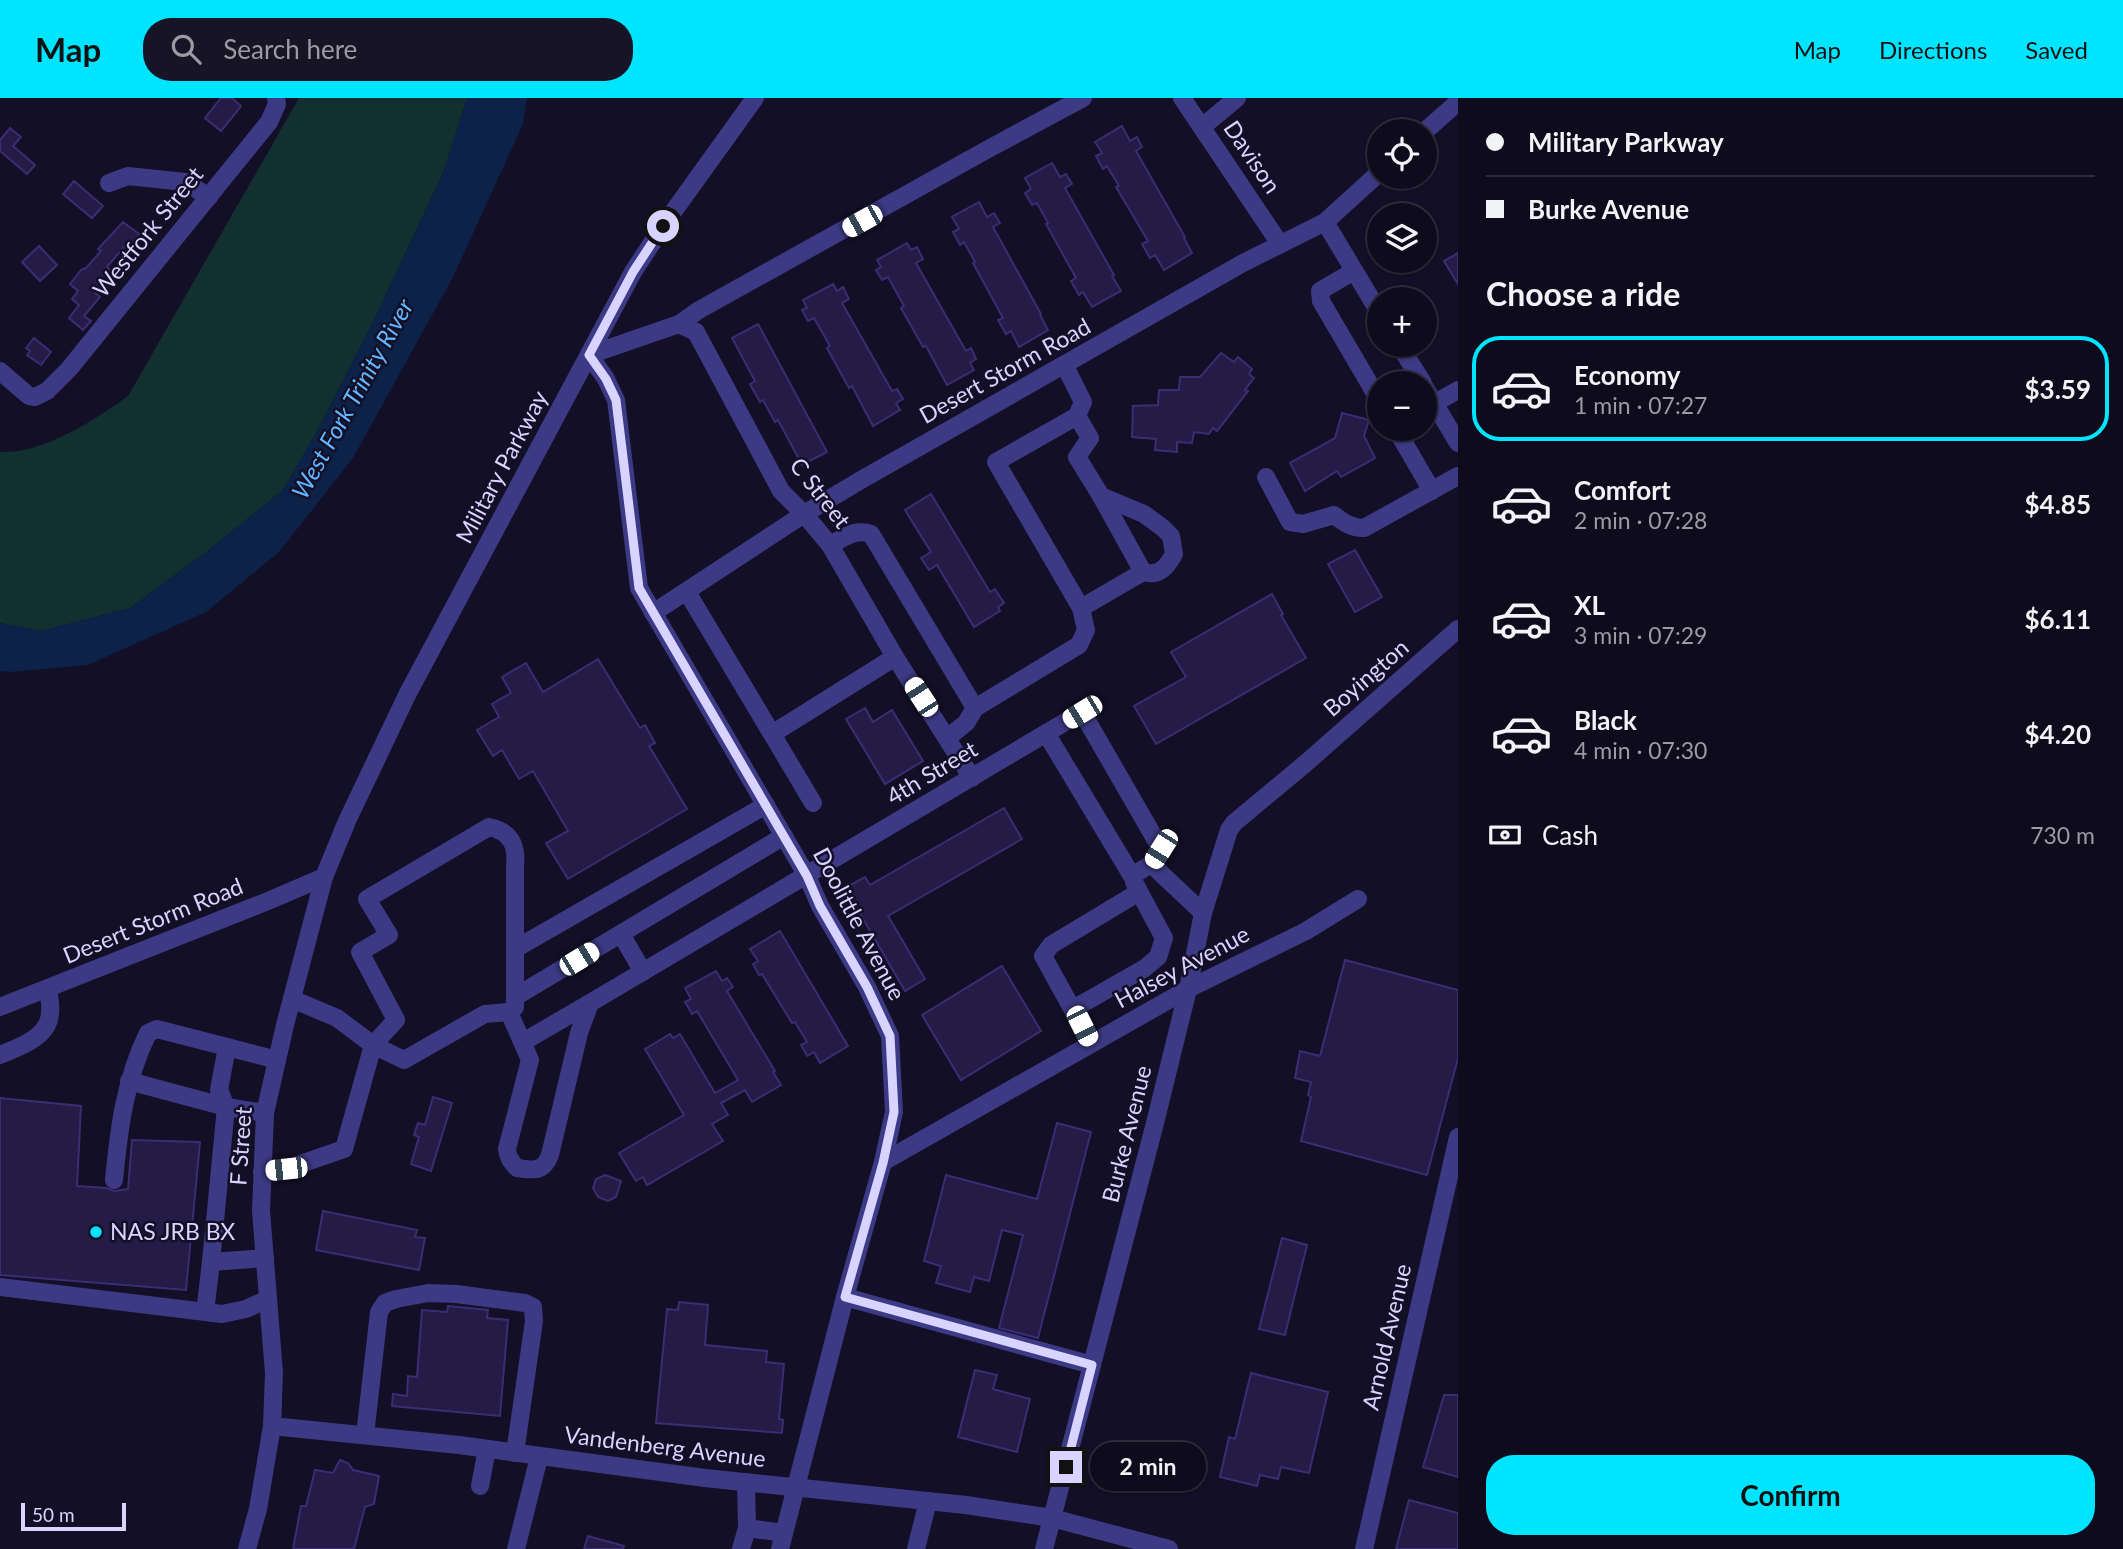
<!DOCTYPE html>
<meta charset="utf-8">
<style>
:root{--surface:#0e0b1c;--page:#171425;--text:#f1f3f6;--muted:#9b9ba3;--line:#2e2b3b;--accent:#00e5ff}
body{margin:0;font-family:Lato,sans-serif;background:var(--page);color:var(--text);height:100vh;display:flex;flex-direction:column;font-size:26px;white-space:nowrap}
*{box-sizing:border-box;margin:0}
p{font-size:23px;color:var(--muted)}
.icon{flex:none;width:38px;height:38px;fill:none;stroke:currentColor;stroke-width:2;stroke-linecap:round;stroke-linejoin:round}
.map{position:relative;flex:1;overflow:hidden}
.panel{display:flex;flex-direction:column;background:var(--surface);width:665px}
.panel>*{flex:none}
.guide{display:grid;align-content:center;height:154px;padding:0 28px;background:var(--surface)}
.tools{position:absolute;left:1367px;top:21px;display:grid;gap:14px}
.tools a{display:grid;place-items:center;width:70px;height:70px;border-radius:50%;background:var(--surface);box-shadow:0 2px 5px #0004,0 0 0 2px var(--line);font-size:35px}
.scale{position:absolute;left:21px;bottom:18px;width:105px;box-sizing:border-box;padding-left:7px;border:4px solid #d9d4ff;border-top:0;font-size:19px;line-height:24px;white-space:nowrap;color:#d9d4ff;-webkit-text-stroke:5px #130f26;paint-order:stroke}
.end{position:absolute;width:32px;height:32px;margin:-16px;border:9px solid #d9d4ff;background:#111;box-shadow:0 0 0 4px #111}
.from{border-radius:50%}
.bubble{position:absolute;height:49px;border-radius:24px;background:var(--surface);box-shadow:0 2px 5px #0004,0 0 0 2px var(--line);font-size:23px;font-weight:700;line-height:49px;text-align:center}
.car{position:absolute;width:21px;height:42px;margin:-21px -10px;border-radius:9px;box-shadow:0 0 5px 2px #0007;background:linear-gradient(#fff 24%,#345 0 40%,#fff 0 76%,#345 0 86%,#fff 0)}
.guide b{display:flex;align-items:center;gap:24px;height:66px;font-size:26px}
.guide b+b{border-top:2px solid var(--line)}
.guide i{width:18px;height:18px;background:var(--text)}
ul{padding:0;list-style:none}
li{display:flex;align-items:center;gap:21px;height:105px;margin:0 14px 10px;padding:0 14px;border:4px solid transparent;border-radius:28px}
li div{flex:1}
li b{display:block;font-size:26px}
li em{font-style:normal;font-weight:700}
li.current{border-color:var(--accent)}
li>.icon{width:63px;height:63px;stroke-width:1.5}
h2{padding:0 28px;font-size:32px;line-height:84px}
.pay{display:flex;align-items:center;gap:18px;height:77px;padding:0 28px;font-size:26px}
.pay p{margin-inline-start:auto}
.button{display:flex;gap:14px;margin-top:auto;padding:14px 28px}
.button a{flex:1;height:80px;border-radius:28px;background:var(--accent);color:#111;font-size:28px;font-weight:700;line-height:80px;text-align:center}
header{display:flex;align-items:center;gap:42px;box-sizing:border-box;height:98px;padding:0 35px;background:var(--accent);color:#111}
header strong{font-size:33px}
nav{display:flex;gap:38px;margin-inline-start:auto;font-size:24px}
.search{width:490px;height:63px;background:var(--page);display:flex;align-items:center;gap:18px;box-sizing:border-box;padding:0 24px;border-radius:28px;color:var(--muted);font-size:26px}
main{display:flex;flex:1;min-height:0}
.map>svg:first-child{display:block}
.green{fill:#12302f}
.water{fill:#0c2248}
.building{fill:#241b47;stroke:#3b2d73;stroke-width:2}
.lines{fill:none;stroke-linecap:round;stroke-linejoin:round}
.minor{stroke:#3d3a85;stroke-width:18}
.route{stroke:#d9d4ff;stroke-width:9}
.poi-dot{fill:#00e5ff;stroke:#130f26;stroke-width:2.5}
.labels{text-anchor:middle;stroke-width:5;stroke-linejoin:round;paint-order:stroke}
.street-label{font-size:23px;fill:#d9d4ff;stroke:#130f26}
.poi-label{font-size:23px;fill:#d9d4ff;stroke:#130f26;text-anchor:start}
.water-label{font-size:24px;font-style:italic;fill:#62b6ff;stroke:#130f26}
</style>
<header>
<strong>Map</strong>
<div class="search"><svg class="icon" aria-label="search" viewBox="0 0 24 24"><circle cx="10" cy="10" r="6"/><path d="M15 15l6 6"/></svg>Search here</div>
<nav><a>Map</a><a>Directions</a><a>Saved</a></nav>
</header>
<main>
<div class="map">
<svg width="1458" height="1451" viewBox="0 0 1458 1451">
<rect width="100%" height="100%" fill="#130f26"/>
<path class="green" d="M 299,0 L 467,0 L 444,73 L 376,218 L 318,332 L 282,393 L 209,452 L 130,510 L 41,533 L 0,525 L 0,354 C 43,356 95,322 128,298 Z"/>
<polygon class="water" points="467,0 527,0 523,26 453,179 353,360 279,454 206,514 88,567 10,574 0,573 0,525 41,533 130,510 209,452 282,393 318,332 376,218 444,73"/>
<g class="building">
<polygon points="221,0 232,0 241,8 221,33 205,20"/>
<polygon points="1122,28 1130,43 1137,39 1142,49 1136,53 1185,139 1184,140 1192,155 1164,172 1155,157 1150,160 1142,146 1148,143 1116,89 1119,88 1107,68 1103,71 1096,58 1102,55 1095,44"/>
<polygon points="10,30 21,39 13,48 35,67 27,76 0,53 0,42"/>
<polygon points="1052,65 1060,79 1066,76 1072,86 1065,90 1114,177 1112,178 1121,193 1092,209 1083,194 1079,197 1071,183 1076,180 1046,126 1048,125 1037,105 1032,107 1025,95 1031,91 1025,80"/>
<polygon points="74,83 103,108 92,120 63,96"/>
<polygon points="979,104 987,119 994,115 1000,125 993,129 1041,216 1040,217 1048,232 1019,249 1011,233 1006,236 998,222 1003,220 973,165 975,164 964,144 960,147 953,134 959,131 952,119"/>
<polygon points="123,124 139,136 128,152 124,149 107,169 111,173 95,195 100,199 84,218 91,223 83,232 69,220 79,207 72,201 78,193 70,186 81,172 86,170 101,153 98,151"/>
<polygon points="907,145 911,152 917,149 923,161 916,165 966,253 971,250 976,261 970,265 974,272 947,287 926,248 923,249 901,210 904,208 888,179 882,182 876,172 881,169 877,162"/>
<polygon points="39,148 57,167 40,183 22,164"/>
<polygon points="1458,155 1458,186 1444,163"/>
<polygon points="833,186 837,193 843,189 849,201 842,205 892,293 897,291 903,301 896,305 900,312 873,328 852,288 849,290 827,250 830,248 814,220 808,223 802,212 807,210 803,202"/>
<polygon points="758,226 827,354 802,367 778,322 775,324 763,302 760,304 750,286 755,283 732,240"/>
<polygon points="34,240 51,254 41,267 27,257 30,253 26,250"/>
<polygon points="1221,255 1234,264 1238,259 1252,271 1249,276 1254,280 1245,292 1248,293 1217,333 1213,330 1209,336 1194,334 1192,345 1177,344 1177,354 1155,352 1156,341 1132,339 1133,308 1158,307 1159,292 1179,292 1180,279 1200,279"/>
<polygon points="1342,315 1369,322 1364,338 1375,360 1341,379 1337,373 1305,393 1290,365 1335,340"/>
<polygon points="931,396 990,494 995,491 1004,505 998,509 1000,513 974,529 937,467 929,472 921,460 931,454 905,412"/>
<polygon points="1355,452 1382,499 1355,514 1328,466"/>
<polygon points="1272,496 1283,516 1281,517 1306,560 1156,646 1134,608 1186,579 1171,554"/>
<polygon points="598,561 640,630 645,627 655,645 649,648 687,711 568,781 546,745 568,733 533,673 519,681 502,652 493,658 477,632 499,619 492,606 511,595 502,579 526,565 543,594"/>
<polygon points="865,610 873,624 892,612 923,663 885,686 846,621"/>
<polygon points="1004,710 1022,741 888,818 925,881 905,893 845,790 865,779 870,787"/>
<polygon points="780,833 848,948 820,965 814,954 807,958 801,947 807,944 795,924 792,925 762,876 759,877 753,866 758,863 750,851"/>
<polygon points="1345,862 1458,892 1458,960 1427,1077 1301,1043 1311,999 1308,997 1311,984 1295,980 1300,953 1320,958"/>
<polygon points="1002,868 1041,933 961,982 922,917"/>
<polygon points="716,873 722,883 727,880 733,889 727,893 775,973 773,974 781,987 752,1004 745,992 721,1005 728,1017 712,1026 723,1043 647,1087 643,1079 636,1083 619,1055 684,1017 645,951 670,936 673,940 680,936 715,995 738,982 697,913 692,916 685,904 691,901 685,890"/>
<polygon points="433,999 452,1005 431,1073 411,1066 419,1039 414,1037 418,1025 425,1027"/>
<polygon points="0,1000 81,1008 77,1088 106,1090 114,1093 128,1091 132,1042 200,1044 186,1192 0,1177"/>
<polygon points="1057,1025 1091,1034 1038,1240 999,1230 1023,1137 1002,1132 989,1183 974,1179 970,1194 936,1185 941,1168 924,1163 946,1077 1037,1101"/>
<polygon points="605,1077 621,1083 616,1099 608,1103 598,1099 593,1090 596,1081"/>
<polygon points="323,1113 417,1132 415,1139 425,1140 419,1172 316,1152"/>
<polygon points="1282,1140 1307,1147 1285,1237 1259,1231"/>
<polygon points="679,1204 708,1207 705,1247 767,1253 766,1264 784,1266 779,1321 783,1322 782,1335 656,1325 667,1211 678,1212"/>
<polygon points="448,1208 488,1212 487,1220 508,1222 500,1318 392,1308 393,1296 407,1298 408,1278 417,1279 422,1212 447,1214"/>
<polygon points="975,1272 997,1277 993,1291 1030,1301 1017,1354 958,1339"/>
<polygon points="1251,1275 1328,1294 1309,1375 1281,1369 1278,1381 1260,1377 1257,1388 1220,1379 1229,1339 1235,1341"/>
<polygon points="1444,1297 1458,1297 1458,1379 1423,1369"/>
<polygon points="340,1362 348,1365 353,1372 379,1378 374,1406 365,1409 354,1451 293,1451 301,1408 306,1408 315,1372 333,1375"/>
<polygon points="1409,1402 1458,1415 1458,1451 1396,1451"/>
<polygon points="588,1438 624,1448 623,1451 584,1451"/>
</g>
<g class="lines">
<g class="minor">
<polyline points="1182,0 1280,146"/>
<polyline points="1202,29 1237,0"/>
<polyline points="1424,34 1458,4"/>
<polyline points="109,85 128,78 185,84 209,99"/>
<polyline points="1325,124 1379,214"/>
<polyline points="1354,173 1320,193 1321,203 1379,302"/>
<polyline points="679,226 699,212 990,50 1083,0"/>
<polyline points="1399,247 1423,285"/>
<polyline points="0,273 29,298 35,299 47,293 69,271 269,24 277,6 276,0"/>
<polyline points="1424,288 1458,345"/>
<polyline points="1435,305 1458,292"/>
<path d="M 1077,318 L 1090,340 L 1077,359 L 1101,398 L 1144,416 L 1163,430 L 1171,438 L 1174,456 C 1167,469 1159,479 1143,474 L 1081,510"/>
<polyline points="1396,331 1432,393"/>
<path d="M 1266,379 L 1290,424 L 1303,426 L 1334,417 C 1344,425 1352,430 1364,430 L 1458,378"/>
<polyline points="1101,398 1143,474"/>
<path d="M 830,447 C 844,440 855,430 871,436 L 975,610"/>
<polyline points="687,494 772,636 895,559"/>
<polyline points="653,515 804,416 861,382 1243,165 1325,124 1379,75"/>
<polyline points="1046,635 1132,778 1151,766"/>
<polyline points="772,636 813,705"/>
<polyline points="947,640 966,625 975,610 1079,547 1086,532 1081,510 996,364 1077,318 1083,304 1065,268"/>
<polyline points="621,836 643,874"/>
<polyline points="515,851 766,707"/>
<polyline points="515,899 784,738"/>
<polyline points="0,909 268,803 324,779"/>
<polyline points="1073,911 1145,870 1158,859 1164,840 1134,784"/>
<path d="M 509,914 L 530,962 L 507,1051 C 508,1060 511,1063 517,1070 C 533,1072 543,1075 550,1057 L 579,935 L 590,905 L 1082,614 L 1161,751 L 1151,766 L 1203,815"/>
<polyline points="523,944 590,905"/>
<polyline points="1091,945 1043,858 1051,847 1139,794"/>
<polyline points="227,949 277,962"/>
<path d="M 0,957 C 19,949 50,939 50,914 C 51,907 49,898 48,891"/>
<polyline points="129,983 226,1009 265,1015"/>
<polyline points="883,1064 1188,891 1306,833 1358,801"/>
<path d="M 262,1074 L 286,1071 L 344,1051 L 373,947 L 396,922 L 360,854 L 389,837 L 367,801 L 489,729 C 512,734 517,748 515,768 L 515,909 L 509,914 L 485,916 L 404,962 L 373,947 L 337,920 L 292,901"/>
<path d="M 114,1082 C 119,1030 125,982 148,935 L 157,931 L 227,949 L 219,992 L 226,1009 L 211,1164 L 265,1160"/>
<polyline points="0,1189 222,1216 246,1211 268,1201"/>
<polyline points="845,1199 1092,1267"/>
<polyline points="205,1214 211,1164"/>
<polyline points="272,1328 459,1347 705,1380 966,1407 1052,1420 1169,1451"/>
<polyline points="365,1337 379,1214 385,1205 396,1201 428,1195 456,1196 525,1205 533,1209 534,1223 515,1355"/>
<polyline points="480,1388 487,1351"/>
<polyline points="747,1430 784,1435"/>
<polyline points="247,1451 258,1411 272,1328 274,1275 261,1113 265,1015 285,927 324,779 347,723 407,597 633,174 663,128 755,0"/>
<polyline points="516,1451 539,1359"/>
<polyline points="741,1451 747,1430 746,1384"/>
<polyline points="780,1451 845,1199 883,1064 894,1014 890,938 867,889 820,808 807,778 639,490 616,302 606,281 589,257 679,226 696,234 781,393 804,416 830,447 895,559 972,680"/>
<polyline points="916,1451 928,1403"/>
<polyline points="1044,1451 1155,1025 1188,891 1203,815 1229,732 1234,725 1306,665 1458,531"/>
<polyline points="1364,1451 1458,1039"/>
</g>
</g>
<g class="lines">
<polyline class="route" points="663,128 633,174 589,257 606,281 616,302 639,490 807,778 820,808 867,889 890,938 894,1014 883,1065 845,1199 1092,1267 1066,1369"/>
</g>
<circle class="poi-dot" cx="96" cy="1134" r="7"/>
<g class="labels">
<g class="street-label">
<text transform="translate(1252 59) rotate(56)" y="8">Davison</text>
<text transform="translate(148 134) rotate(-51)" y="8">Westfork Street</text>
<text transform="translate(1005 273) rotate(-29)" y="8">Desert Storm Road</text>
<text transform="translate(502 369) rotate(-62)" y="8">Military Parkway</text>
<text transform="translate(820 395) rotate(52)" y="8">C Street</text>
<text transform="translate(1366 580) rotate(-41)" y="8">Boyington</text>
<text transform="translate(932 675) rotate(-31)" y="8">4th Street</text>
<text transform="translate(153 823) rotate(-22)" y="8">Desert Storm Road</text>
<text transform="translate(859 826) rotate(62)" y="8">Doolittle Avenue</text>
<text transform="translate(1182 869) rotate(-28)" y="8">Halsey Avenue</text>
<text transform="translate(1127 1036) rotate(-76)" y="8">Burke Avenue</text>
<text transform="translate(241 1048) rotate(-86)" y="8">F Street</text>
<text transform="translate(1387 1239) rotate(-77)" y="8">Arnold Avenue</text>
<text transform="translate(665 1349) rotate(7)" y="8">Vandenberg Avenue</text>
</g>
<g class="poi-label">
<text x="110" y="1142">NAS JRB BX</text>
</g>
<g class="water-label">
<text transform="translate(353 301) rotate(-61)" y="8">West Fork Trinity River</text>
</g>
</g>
</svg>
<div class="tools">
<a><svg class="icon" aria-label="locate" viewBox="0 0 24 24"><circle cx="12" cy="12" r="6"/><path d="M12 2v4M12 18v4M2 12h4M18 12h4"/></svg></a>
<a><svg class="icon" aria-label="layers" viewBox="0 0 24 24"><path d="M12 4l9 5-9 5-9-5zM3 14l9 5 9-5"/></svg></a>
<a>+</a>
<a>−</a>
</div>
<div class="scale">50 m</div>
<i class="end from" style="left:663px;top:128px"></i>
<i class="end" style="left:1066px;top:1369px"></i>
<div class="bubble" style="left:1090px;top:1344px;width:116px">2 min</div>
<i class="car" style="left:862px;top:123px;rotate:241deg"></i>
<i class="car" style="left:921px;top:599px;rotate:327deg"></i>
<i class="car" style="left:1082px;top:614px;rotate:239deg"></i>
<i class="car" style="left:1161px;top:751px;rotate:212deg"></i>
<i class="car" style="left:579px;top:861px;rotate:59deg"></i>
<i class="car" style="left:1082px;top:928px;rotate:153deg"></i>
<i class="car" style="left:286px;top:1071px;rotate:264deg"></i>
</div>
<section class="panel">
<div class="guide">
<b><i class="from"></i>Military Parkway</b>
<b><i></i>Burke Avenue</b>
</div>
<h2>Choose a ride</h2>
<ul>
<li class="current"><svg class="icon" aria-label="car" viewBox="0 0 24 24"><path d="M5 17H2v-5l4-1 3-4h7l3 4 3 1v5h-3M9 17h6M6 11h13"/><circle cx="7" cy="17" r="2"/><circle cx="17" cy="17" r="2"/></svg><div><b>Economy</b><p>1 min · 07:27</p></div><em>$3.59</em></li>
<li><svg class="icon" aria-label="car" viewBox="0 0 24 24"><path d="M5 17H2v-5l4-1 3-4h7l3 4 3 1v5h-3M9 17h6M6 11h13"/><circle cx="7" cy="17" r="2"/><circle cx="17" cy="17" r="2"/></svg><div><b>Comfort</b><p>2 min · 07:28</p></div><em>$4.85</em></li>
<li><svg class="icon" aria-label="car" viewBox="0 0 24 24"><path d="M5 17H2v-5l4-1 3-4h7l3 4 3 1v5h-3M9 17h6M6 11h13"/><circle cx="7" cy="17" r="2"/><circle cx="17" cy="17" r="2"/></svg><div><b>XL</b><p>3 min · 07:29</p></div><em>$6.11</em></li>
<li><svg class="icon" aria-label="car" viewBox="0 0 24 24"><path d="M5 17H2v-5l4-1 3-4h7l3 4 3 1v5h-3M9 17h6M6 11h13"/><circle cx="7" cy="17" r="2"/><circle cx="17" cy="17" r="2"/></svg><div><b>Black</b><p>4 min · 07:30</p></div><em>$4.20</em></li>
</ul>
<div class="pay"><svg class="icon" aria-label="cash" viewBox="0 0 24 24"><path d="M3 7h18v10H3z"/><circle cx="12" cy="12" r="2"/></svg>Cash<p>730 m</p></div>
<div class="button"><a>Confirm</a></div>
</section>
</main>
